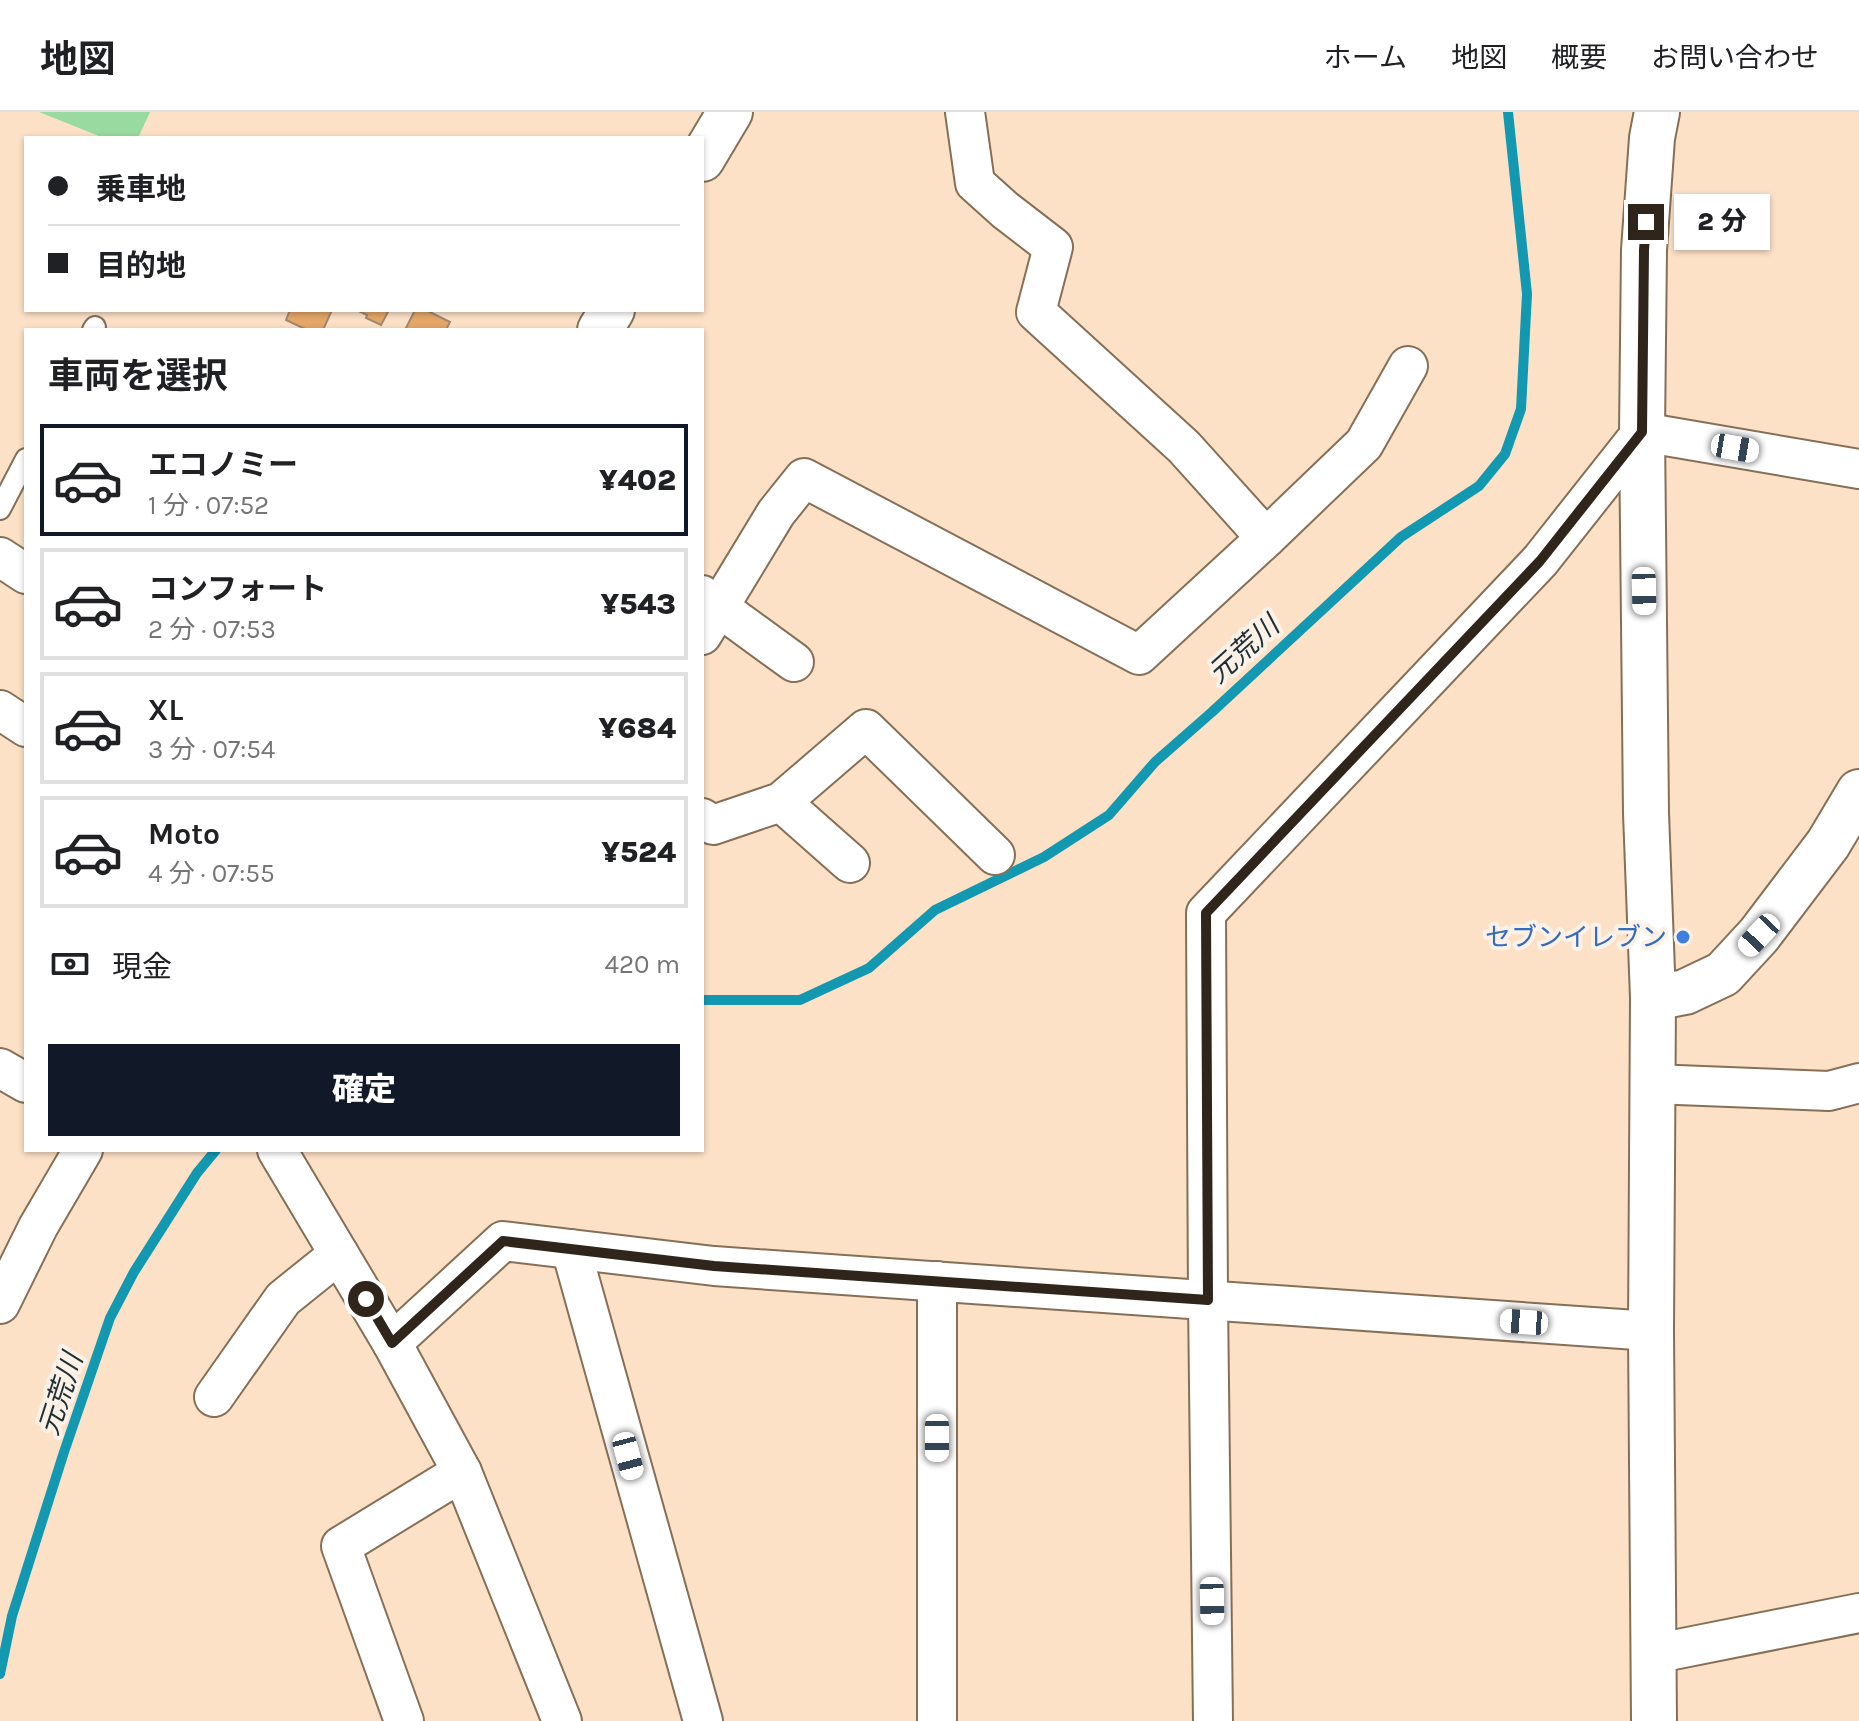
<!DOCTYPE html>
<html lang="ja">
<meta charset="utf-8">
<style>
:root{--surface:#fff;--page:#f2f2f2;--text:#202124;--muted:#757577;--line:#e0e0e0;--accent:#111827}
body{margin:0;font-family:Karla,"Noto Sans JP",sans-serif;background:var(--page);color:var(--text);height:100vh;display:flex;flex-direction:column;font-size:30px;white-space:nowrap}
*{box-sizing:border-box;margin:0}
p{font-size:26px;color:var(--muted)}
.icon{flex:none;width:44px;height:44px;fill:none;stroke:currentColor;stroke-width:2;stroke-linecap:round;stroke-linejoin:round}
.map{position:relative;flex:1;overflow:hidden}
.side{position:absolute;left:24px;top:216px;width:680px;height:824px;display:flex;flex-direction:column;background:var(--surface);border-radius:0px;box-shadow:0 2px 6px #0004}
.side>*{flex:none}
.banner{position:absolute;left:24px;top:24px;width:680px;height:176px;border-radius:0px;box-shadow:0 2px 6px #0004;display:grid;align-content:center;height:176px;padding:0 24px;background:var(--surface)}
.end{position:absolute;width:36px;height:36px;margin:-18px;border:10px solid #2f251b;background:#fff;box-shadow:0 0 0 4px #fff}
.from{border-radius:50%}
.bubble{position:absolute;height:56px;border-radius:0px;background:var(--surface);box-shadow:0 2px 6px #0004;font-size:26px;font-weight:800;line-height:56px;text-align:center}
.car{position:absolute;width:24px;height:48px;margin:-24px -12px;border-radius:10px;box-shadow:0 0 6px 2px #0007;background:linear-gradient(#fff 24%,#345 0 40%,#fff 0 76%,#345 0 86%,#fff 0)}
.banner b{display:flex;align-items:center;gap:28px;height:76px;font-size:30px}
.banner b+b{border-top:2px solid var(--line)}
.banner i{width:20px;height:20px;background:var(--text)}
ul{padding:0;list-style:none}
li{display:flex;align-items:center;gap:24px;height:112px;margin:0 16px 12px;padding:0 8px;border:4px solid var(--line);border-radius:0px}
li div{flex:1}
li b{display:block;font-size:30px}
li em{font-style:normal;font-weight:800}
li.on{border-color:var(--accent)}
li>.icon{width:72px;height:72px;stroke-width:1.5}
h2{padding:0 24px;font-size:36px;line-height:96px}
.pay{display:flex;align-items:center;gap:20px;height:88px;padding:0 24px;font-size:30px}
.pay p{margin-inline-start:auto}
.button{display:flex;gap:16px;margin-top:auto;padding:16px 24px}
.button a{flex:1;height:92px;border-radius:0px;background:var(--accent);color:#fff;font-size:32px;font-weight:800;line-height:92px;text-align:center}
header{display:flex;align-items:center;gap:48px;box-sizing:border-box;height:112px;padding:0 40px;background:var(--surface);border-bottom:2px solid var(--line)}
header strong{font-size:38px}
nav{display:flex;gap:44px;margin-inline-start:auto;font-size:28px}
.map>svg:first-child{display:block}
.green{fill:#98daa0}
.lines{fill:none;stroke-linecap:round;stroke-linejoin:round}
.stream{stroke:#1298b0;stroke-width:10}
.building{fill:#e4a768;stroke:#a18870;stroke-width:2}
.lane-casing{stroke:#866f57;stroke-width:24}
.street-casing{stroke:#866f57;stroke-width:42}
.secondary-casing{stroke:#866f57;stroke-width:48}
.lane{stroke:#fff;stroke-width:20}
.street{stroke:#fff;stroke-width:38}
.secondary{stroke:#fff;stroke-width:44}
.route{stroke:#2f251b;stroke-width:10}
.shop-dot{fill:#3f7fe0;stroke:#fcf1e7;stroke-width:3}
.labels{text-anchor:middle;stroke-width:8;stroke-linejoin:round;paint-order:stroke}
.shop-label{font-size:26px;fill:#366cbe;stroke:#fcf1e7;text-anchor:end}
.water-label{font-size:28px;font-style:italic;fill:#1b2f34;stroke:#fcf1e7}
</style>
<header>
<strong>地図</strong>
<nav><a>ホーム</a><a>地図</a><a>概要</a><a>お問い合わせ</a></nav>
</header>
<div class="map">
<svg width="1859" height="1609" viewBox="0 0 1859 1609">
<rect width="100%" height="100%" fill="#fce1c7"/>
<polygon class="green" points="39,0 150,0 138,26 104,26"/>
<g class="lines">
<g class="stream">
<polyline points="702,888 800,888 869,856 935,798 1044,745 1109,703 1155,650 1212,600 1401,425 1479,374 1505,342 1521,297 1527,182 1508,0"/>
<polyline points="0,1562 12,1504 64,1340 110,1206 134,1160 197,1061 216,1038"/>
</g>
</g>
<g class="building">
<polygon points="290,198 332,198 323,218 307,218 286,208"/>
<polygon points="357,198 389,198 381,213 366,206 367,203"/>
<polygon points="415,198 426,198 450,210 446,218 405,218"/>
</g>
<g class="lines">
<defs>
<g id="lane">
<polyline points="93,218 95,215"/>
<polyline points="0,397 26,347"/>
</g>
<g id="street">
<polyline points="965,0 975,71 1005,98 1053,135 1036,200 1184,335 1266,426 1364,332 1408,254"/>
<polyline points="0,445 26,462"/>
<polyline points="702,483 794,550"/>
<polyline points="702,523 776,401 804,366 1139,543 1266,426"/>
<polyline points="0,598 26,615"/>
<polyline points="781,690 850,751"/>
<polyline points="702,706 713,713 781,690 866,617 995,743"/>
<polyline points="0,956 26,971"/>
<polyline points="1652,972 1829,979 1859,971"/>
<polyline points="277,1038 392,1231 462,1360 562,1609"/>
<polyline points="571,1137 703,1609"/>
<polyline points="0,1192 38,1115 83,1038"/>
<polyline points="392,1231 503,1129 714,1154 1651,1219"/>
<polyline points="214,1285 283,1187 339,1142"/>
<polyline points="1653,1542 1859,1501"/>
<polyline points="404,1609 341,1434 462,1360"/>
<polyline points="937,1609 937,1169"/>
<polyline points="1213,1609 1208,1188 1206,801 1540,449 1642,320 1859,357"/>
</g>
<g id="secondary">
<polyline points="702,47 730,0"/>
<polyline points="600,218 612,198"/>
<polyline points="1653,886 1685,880 1723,862 1759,823 1828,732 1859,680"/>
<polyline points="1654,1609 1651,1219 1653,886 1646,701 1642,320 1644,138 1652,26 1657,0"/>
</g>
</defs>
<use href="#lane" class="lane-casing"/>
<use href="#street" class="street-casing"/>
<use href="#secondary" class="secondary-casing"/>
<use href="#lane" class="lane"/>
<use href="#street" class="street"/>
<use href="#secondary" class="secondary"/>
</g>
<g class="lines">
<polyline class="route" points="366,1187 392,1231 503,1129 714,1154 1208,1188 1206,801 1540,449 1642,320 1644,138 1646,110"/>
</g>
<circle class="shop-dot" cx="1683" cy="825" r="8"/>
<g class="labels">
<g class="shop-label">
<text x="1667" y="834">セブンイレブン</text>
</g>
<g class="water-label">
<text transform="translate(1243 537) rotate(-42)" y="10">元荒川</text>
<text transform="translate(60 1282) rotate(-72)" y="10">元荒川</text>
</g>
</g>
</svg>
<i class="end from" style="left:366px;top:1187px"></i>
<i class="end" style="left:1646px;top:110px"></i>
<div class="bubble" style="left:1674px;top:82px;width:96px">2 分</div>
<i class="car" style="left:1735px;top:336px;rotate:100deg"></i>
<i class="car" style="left:1644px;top:479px;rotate:179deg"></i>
<i class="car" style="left:1759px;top:823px;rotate:223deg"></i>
<i class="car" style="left:1524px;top:1210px;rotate:274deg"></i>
<i class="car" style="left:937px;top:1326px;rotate:180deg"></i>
<i class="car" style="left:628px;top:1344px;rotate:165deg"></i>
<i class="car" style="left:1212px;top:1489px;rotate:179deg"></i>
<div class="banner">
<b><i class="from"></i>乗車地</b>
<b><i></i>目的地</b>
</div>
<section class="side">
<h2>車両を選択</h2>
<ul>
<li class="on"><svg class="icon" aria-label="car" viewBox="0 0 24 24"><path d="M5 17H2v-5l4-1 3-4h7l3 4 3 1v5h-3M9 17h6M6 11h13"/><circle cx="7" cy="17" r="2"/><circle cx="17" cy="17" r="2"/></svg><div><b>エコノミー</b><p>1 分 · 07:52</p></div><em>¥402</em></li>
<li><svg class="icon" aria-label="car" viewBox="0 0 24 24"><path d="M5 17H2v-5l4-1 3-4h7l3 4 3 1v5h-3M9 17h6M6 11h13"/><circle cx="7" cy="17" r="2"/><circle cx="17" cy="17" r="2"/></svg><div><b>コンフォート</b><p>2 分 · 07:53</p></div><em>¥543</em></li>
<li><svg class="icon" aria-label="car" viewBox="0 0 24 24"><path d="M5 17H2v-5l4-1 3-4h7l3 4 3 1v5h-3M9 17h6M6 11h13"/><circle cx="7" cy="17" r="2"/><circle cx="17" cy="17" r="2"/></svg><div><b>XL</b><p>3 分 · 07:54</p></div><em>¥684</em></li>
<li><svg class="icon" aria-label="car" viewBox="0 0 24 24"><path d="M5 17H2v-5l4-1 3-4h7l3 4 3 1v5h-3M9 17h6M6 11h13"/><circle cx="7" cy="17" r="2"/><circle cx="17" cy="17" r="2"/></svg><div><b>Moto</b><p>4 分 · 07:55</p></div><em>¥524</em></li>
</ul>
<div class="pay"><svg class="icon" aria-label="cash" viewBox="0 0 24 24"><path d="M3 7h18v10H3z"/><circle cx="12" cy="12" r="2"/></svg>現金<p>420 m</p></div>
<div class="button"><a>確定</a></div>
</section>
</div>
